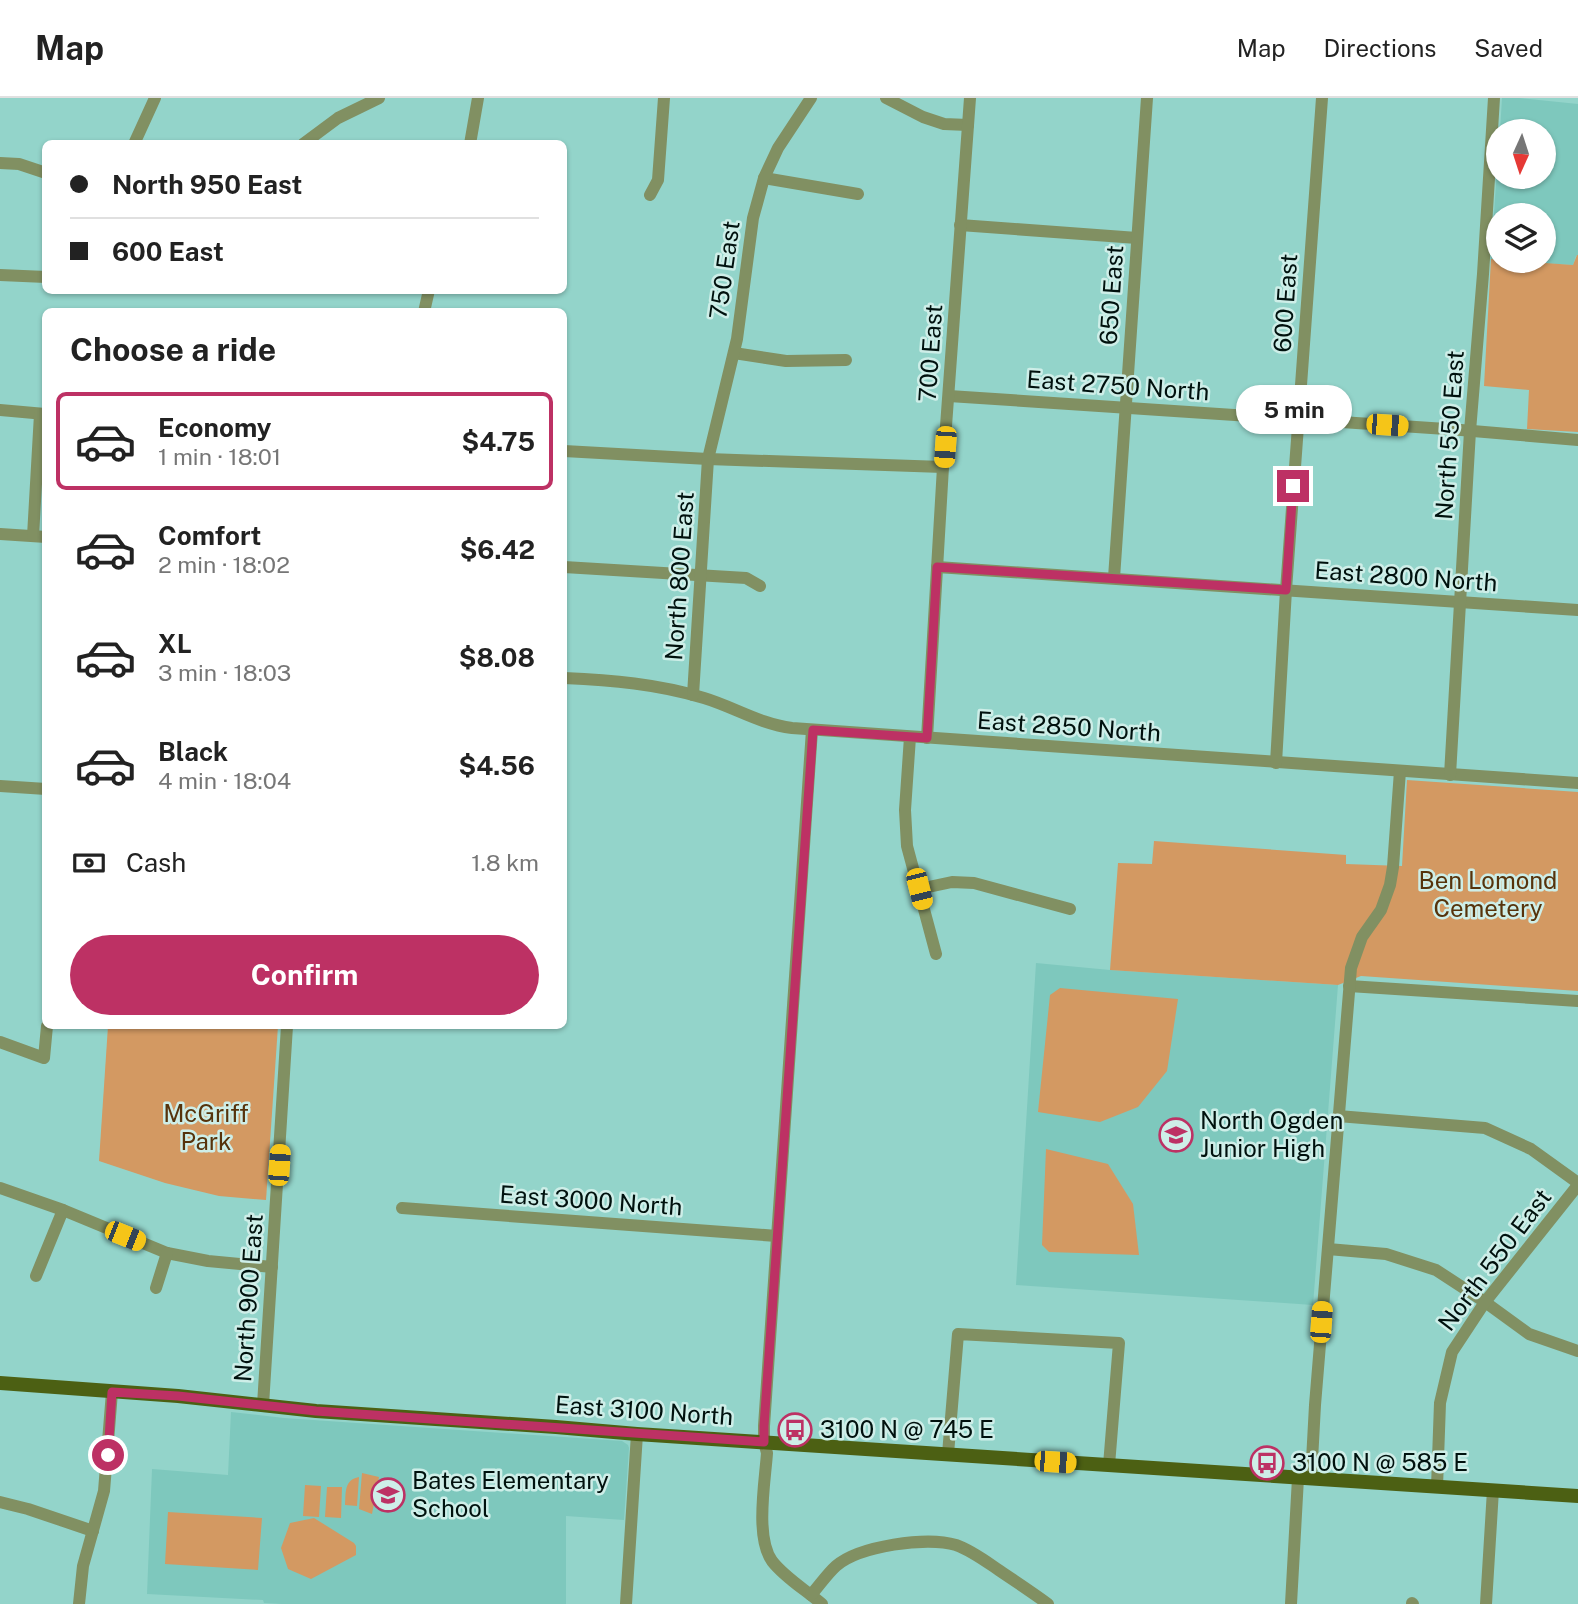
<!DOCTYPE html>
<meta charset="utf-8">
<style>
:root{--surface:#fff;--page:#f2f2f2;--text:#222;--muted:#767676;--line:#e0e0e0;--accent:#bd3164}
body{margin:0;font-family:"Public Sans",sans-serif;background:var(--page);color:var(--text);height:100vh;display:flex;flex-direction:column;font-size:26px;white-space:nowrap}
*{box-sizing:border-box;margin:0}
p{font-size:23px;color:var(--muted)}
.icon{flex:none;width:38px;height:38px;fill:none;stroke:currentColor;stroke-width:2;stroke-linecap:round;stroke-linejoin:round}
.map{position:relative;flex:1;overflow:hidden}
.panel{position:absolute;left:42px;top:210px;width:525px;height:721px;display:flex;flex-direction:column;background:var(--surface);border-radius:10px;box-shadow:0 2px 5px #0004}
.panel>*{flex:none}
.hud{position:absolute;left:42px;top:42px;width:525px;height:154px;border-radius:10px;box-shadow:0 2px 5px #0004;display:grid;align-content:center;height:154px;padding:0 28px;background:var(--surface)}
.needle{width:46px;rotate:183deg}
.fabs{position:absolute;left:1486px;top:21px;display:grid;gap:14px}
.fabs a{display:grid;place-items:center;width:70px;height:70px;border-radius:50%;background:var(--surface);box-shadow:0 2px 5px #0004;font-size:35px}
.end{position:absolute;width:32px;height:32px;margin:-16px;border:9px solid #bd3164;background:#fff;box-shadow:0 0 0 4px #fff}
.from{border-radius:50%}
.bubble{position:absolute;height:49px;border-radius:24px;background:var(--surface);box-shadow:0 2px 5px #0004;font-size:23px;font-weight:700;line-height:49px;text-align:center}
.car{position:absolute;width:21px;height:42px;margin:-21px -10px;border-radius:9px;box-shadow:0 0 5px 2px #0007;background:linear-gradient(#f5c518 24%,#345 0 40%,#f5c518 0 76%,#345 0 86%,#f5c518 0)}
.hud b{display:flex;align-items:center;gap:24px;height:66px;font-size:26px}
.hud b+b{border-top:2px solid var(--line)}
.hud i{width:18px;height:18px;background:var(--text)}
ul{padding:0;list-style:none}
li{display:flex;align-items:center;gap:21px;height:98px;margin:0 14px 10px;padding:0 14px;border:4px solid transparent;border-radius:10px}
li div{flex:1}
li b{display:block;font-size:26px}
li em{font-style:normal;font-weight:700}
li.selected{border-color:var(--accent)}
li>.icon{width:63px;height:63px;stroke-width:1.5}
h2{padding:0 28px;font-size:32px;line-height:84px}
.pay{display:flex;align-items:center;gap:18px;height:77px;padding:0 28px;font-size:26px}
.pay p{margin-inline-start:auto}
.action{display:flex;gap:14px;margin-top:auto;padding:14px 28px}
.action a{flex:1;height:80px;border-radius:42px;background:var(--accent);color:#fff;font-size:28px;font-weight:700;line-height:80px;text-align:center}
header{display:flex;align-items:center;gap:42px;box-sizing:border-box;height:98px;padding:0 35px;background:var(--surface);border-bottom:2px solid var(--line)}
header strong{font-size:33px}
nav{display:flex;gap:38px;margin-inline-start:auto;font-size:24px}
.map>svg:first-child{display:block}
.built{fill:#7ec8bd}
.green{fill:#d39962}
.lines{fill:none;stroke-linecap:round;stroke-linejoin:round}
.minor{stroke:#819062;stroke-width:12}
.major{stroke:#4c6013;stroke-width:14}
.route{stroke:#bd3164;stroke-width:9}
.labels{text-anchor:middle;stroke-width:5;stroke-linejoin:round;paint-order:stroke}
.street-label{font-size:24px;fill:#00110e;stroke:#ceeee8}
.park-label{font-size:24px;fill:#56330b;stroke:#ceeee8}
.poi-label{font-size:24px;fill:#00110e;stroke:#ceeee8;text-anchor:start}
</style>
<header>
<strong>Map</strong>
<nav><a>Map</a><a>Directions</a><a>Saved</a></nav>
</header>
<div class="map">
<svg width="1578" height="1506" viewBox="0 0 1578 1506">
<rect width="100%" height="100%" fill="#93d4ca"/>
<g class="built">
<polygon points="1502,0 1519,0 1578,6 1578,157 1576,158 1573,167 1509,163 1544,163 1544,117 1498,117 1498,162 1491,161 1498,56 1498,79 1544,79 1544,33 1500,33"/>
<polygon points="1036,865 1110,872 1338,887 1313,1207 1016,1187"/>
<polygon points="231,1314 284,1320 622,1343 628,1347 629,1350 624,1422 566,1418 566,1506 282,1506 264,1505 263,1502 147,1496 152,1371 228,1377"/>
</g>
<g class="green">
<polygon points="1577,157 1578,157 1578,334 1527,331 1529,292 1484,288 1491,161 1573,167"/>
<polygon points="1407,682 1578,694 1578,893 1361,878 1338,887 1110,872 1118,765 1152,766 1154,743 1346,757 1346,766 1402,768"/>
<polygon points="1060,890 1178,901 1167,973 1138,1009 1100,1024 1038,1014 1050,897"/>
<polygon points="108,928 278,928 266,1102 219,1098 165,1085 99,1063"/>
<polygon points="1046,1051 1108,1066 1133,1106 1139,1157 1049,1154 1042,1147"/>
<polygon points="362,1375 379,1379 372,1416 359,1411"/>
<path d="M 359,1379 L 357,1408 L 345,1407 C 346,1394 344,1382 359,1379 Z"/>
<polygon points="305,1387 321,1388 319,1419 303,1418"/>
<polygon points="327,1389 342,1389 341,1420 325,1419"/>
<polygon points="168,1414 262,1420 258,1472 165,1466"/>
<polygon points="314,1420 354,1445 356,1448 356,1457 311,1481 288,1471 281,1450 290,1425"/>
</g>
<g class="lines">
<g class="minor">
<polyline points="886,0 923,19 944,26 968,27"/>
<polyline points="134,46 155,0"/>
<polyline points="303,46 338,20 379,0"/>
<polyline points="470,46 478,0"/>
<polyline points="0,65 19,66 46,75"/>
<polyline points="764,80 858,96"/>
<polyline points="650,97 658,82 664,0"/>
<polyline points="960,127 1137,140"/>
<polyline points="0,177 46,179"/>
<polyline points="424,214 429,192"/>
<polyline points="734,255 786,263 846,262"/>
<polyline points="949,298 1461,332 1578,342"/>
<polyline points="0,312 45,316"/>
<polyline points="564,353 708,361 943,369"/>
<polyline points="0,436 46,439"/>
<polyline points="33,438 40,316"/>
<polyline points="564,469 746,480 760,488"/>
<polyline points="937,469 1578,512"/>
<polyline points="1114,480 1147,0"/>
<path d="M 564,580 C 611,582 658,586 704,600 C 734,609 760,626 792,630 L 1578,685"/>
<polyline points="693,597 708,361 737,241 753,120 764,80 778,50 811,0"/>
<path d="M 812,632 L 764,1328 L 764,1344 L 767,1355 C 765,1384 755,1439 772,1463 C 785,1480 806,1492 822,1506"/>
<polyline points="910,639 905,712 907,748 936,856"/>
<polyline points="927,640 943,369 970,0"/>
<polyline points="1276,665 1286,492 1322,0"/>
<polyline points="1450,677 1470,333 1483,176 1494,0"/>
<polyline points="0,688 46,691"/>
<polyline points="919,791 952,784 974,785 1070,811"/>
<polyline points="1349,888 1578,903"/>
<polyline points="0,944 44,960 47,928"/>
<polyline points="1338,1018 1485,1030 1531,1051 1578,1085"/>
<polyline points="0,1090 63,1112 167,1155 208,1163 272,1169"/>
<polyline points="402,1110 777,1138"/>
<polyline points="1328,1151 1386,1156 1436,1172 1485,1204 1529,1236 1578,1253"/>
<polyline points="36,1178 63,1112"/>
<polyline points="156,1190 167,1155"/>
<polyline points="263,1307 287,928"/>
<polyline points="948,1356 958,1236 1119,1245 1109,1367"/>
<polyline points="1311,1381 1315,1307 1351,870 1362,839 1381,812 1390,787 1393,769 1400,673"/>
<polyline points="1437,1389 1440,1305 1452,1254 1485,1204 1578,1087"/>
<polyline points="0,1404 28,1411 93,1433"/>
<path d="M 811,1497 C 819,1488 827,1476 836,1468 C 859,1448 927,1438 956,1447 C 973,1453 988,1465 1003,1475 C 1018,1485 1033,1495 1048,1506"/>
<polyline points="1412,1505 1413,1506"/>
<polyline points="79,1506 83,1468 104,1393 112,1294"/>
<polyline points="626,1506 637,1336"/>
<polyline points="1291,1506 1298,1380"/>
<polyline points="1486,1506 1493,1392"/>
</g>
<polyline class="major" points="0,1285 178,1298 316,1313 556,1329 637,1336 1578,1398"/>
</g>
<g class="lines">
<polyline class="route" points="108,1357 112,1294 178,1298 316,1313 764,1344 764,1328 813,632 927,640 937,469 1286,492 1293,388"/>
</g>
<defs>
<symbol id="school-ring" viewBox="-11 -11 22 22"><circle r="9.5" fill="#ceeee8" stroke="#bd3164" stroke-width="1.5"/><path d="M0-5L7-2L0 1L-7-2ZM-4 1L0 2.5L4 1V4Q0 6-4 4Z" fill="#bd3164"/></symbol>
<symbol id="bus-ring" viewBox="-11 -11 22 22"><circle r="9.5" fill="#ceeee8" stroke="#bd3164" stroke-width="1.5"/><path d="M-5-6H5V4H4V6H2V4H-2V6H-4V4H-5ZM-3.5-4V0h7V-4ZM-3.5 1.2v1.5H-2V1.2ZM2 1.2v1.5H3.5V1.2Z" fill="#bd3164"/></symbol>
</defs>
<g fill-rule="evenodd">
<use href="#school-ring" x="1157" y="1018" width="38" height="38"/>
<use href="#bus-ring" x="776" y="1313" width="38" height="38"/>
<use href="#bus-ring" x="1248" y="1346" width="38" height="38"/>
<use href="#school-ring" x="369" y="1378" width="38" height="38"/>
</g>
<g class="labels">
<g class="street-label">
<text transform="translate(725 172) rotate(-82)" y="8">750 East</text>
<text transform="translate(1112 197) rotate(-86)" y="8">650 East</text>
<text transform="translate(1286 205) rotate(-86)" y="8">600 East</text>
<text transform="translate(931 255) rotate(-86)" y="8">700 East</text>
<text transform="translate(1118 288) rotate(4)" y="8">East 2750 North</text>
<text transform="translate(1450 337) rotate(-86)" y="8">North 550 East</text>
<text transform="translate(680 478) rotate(-86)" y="8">North 800 East</text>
<text transform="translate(1406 479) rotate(4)" y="8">East 2800 North</text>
<text transform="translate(1069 629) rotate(4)" y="8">East 2850 North</text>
<text transform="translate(591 1103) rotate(4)" y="8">East 3000 North</text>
<text transform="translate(1495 1162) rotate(-53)" y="8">North 550 East</text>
<text transform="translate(249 1200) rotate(-86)" y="8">North 900 East</text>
<text transform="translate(644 1313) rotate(4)" y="8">East 3100 North</text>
</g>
<g class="park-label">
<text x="1488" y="791">Ben Lomond<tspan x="1488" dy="28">Cemetery</tspan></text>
<text x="206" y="1024">McGriff<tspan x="206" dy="28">Park</tspan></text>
</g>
<g class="poi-label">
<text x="1200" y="1031">North Ogden<tspan x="1200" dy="28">Junior High</tspan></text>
<text x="820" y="1340">3100 N @ 745 E</text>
<text x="1292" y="1373">3100 N @ 585 E</text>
<text x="412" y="1391">Bates Elementary<tspan x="412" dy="28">School</tspan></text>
</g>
</g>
</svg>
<div class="fabs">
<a><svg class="needle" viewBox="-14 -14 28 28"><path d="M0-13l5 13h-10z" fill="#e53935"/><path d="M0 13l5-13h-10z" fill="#767676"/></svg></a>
<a><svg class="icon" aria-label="layers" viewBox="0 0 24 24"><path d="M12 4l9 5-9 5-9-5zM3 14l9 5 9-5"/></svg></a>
</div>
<i class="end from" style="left:108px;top:1357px"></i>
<i class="end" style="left:1293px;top:388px"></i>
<div class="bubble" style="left:1236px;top:287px;width:116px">5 min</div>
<i class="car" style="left:1387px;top:327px;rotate:94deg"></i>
<i class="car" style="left:945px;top:349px;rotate:184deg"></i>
<i class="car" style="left:919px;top:791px;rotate:166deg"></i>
<i class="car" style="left:279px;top:1067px;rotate:4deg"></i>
<i class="car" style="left:125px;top:1138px;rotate:112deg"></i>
<i class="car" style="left:1321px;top:1224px;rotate:4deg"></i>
<i class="car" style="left:1055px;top:1364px;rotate:94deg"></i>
<div class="hud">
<b><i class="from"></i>North 950 East</b>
<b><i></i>600 East</b>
</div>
<section class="panel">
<h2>Choose a ride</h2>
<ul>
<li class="selected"><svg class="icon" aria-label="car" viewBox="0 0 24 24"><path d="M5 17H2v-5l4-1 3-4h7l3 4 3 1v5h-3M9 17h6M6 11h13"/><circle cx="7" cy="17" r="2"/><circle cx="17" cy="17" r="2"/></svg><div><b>Economy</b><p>1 min · 18:01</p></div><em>$4.75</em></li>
<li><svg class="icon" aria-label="car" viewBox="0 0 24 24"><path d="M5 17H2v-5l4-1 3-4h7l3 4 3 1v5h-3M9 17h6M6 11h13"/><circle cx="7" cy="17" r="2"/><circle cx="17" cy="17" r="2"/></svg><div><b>Comfort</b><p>2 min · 18:02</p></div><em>$6.42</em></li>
<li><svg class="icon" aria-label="car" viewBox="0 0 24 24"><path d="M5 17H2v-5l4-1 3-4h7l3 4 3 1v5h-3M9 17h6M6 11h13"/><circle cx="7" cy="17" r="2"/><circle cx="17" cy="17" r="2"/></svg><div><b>XL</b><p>3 min · 18:03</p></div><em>$8.08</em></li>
<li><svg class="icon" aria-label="car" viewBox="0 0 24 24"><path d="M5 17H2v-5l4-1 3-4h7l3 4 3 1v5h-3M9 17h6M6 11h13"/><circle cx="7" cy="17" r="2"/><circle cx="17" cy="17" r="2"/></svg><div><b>Black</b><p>4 min · 18:04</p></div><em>$4.56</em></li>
</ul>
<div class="pay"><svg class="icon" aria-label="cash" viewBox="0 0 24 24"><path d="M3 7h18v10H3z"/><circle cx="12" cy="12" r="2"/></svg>Cash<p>1.8 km</p></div>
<div class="action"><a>Confirm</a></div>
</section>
</div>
